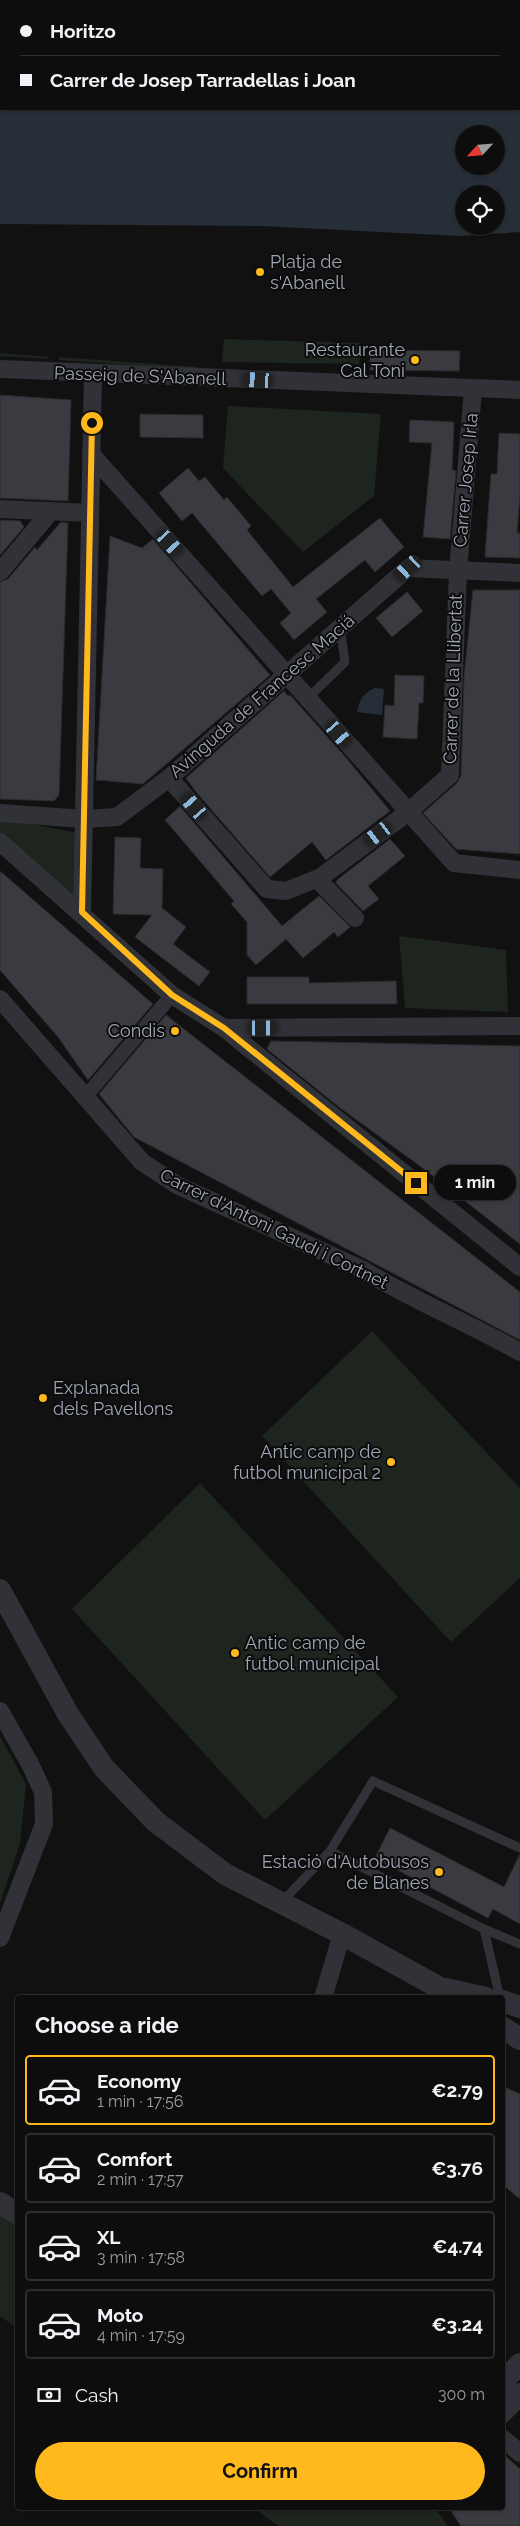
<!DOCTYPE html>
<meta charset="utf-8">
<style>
:root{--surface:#0d0d0e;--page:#161617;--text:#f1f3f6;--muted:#9a9c9e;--line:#2d2d2e;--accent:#ffb91c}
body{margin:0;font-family:Raleway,sans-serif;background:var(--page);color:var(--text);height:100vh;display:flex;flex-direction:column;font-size:19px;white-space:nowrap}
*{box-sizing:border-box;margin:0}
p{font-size:16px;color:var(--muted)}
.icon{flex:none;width:28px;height:28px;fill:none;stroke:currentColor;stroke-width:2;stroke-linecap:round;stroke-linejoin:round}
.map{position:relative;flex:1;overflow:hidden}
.side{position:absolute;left:15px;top:1995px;width:490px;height:515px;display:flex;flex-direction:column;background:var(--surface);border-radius:5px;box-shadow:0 1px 4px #0004,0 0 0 1px var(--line)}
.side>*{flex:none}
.hud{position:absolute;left:0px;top:0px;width:520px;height:110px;box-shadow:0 1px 4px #0004,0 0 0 1px var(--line);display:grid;align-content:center;height:110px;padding:0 20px;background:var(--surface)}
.needle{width:32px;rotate:244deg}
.buttons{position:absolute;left:455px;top:125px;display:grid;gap:10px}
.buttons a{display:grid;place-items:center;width:50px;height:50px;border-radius:50%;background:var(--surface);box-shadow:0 1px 4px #0004,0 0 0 1px var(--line);font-size:25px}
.end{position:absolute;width:22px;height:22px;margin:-11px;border:6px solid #ffb91c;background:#111;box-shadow:0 0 0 2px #111}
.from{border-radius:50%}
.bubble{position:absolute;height:35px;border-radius:18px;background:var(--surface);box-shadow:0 1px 4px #0004,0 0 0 1px var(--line);font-size:16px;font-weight:700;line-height:35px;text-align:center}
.car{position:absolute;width:15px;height:30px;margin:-15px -8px;border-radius:6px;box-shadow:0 0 4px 1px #0007;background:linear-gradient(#222 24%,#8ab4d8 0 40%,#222 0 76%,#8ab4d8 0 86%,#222 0)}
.hud b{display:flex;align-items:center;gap:18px;height:48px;font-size:19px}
.hud b+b{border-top:1px solid var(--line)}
.hud i{width:12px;height:12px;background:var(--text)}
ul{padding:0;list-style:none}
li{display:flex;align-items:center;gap:15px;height:70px;margin:0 10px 8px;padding:0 10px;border:2px solid var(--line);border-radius:5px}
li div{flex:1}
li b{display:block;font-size:19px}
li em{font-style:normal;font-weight:700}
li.on{border-color:var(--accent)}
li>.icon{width:45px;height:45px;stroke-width:1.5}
h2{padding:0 20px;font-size:22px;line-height:60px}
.pay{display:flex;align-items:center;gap:12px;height:55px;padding:0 20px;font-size:19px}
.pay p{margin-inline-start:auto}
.cta{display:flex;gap:10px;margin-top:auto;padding:10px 20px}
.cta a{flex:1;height:58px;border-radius:30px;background:var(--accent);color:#111;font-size:20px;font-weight:700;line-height:58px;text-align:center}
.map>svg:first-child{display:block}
.green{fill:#1d251e}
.water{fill:#262f37;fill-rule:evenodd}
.building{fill:#3a3b41;stroke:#2b2a2f}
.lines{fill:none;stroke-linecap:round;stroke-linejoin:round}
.service{stroke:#313238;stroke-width:9}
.pedestrian{stroke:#313238;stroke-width:14}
.minor{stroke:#313238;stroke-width:18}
.tertiary{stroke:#313238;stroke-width:22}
.route{stroke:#ffb91c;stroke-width:6}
.poi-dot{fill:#ffb91c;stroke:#0c0c0d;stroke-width:2}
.labels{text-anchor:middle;stroke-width:4;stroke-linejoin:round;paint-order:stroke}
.poi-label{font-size:18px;fill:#a0a6b5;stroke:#0c0c0d;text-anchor:end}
.street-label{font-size:18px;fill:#a0a6b5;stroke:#0c0c0d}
</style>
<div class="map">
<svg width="520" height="2526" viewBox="0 0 520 2526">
<rect width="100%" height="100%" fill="#111112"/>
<g class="green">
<polygon points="224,339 361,343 359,364 222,362"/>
<polygon points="0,353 48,357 48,359 0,356"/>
<polygon points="59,357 197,367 199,370 59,360"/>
<polygon points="228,406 381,414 374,496 303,552 223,468"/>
<polygon points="0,818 83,834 79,906 0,835"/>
<polygon points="399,936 506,950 508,1012 405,1008"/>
<polygon points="372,1331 520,1488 520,1578 451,1642 262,1436"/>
<polygon points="200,1483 398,1697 265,1820 72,1609"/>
<polygon points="0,1736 26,1784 20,1844 0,1903"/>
<polygon points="0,2204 17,2216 17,2328 0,2316"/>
<polygon points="254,2508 435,2508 448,2526 278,2526"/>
</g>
<g class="water">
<path d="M 0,0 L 520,0 L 520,232 L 459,236 L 262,226 L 0,224 ZM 1,1 L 519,1 L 519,109 L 1,109 ZM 464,134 L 496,134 L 496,166 L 464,166 ZM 464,194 L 496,194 L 496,226 L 464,226 Z"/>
<path d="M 375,688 L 384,689 L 382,715 L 357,712 C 359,700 364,692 375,688 Z"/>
</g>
<g class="building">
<polygon points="370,350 460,351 459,371 370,370"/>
<polygon points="0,395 71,400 68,501 0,498"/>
<polygon points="140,414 203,415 203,438 140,437"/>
<polygon points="410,420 454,422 452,470 456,471 450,539 423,537 432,443 409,442"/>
<polygon points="499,433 520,434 520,494 517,533 520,533 520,558 485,557 491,474 497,474"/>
<polygon points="188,468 199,481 205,477 224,500 227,497 251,526 247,530 293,587 380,518 404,547 375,572 365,560 316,599 327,612 294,640 280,623 291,613 271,589 262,596 192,513 182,521 159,493"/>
<polygon points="0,520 20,521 24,527 0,555"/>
<polygon points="61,522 68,523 59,795 54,801 0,799 0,582 8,579 35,547 37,550"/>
<polygon points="110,536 142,548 153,539 270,675 143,784 96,780"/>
<polygon points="473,590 520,590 520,854 456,849 423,813 457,783 461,776 464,677"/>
<polygon points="407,592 423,611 392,637 376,618"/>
<polygon points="395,675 424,676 423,703 419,703 417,739 383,737 385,705 394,706"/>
<polygon points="284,691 288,696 290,695 342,753 390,811 326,860 312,842 270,877 196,792 186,778"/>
<polygon points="180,806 282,926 319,896 350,927 338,937 334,932 303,958 286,939 256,965 247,955 247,922 231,904 234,901 165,820"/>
<polygon points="115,837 141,838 140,868 163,869 162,908 186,927 173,944 210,972 199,986 135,937 152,915 113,914"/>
<polygon points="390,839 405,856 368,886 379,899 363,911 336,883 337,880"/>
<polygon points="0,871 153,1004 88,1080 58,1037 0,970"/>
<polygon points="247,977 309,977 309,983 396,981 397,1004 247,1004"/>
<polygon points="166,1015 520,1292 520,1340 134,1137 99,1094"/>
<polygon points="271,1041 520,1046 520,1244 424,1169 339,1107 267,1049"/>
<polygon points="390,1828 504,1887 520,1854 520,1924 493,1909 488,1918 375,1858"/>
<polygon points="502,2086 520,2094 520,2199 502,2184"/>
<polygon points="502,2453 520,2469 520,2526 461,2526 449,2508 502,2508"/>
</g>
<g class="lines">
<g class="service">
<polyline points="308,698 345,662 340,628"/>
<polyline points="330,1851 484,1929 520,1944"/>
<polyline points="281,1903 330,1851 373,1781 520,1848"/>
<polyline points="484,1929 500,1998"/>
</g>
<polyline class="pedestrian" points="86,1096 172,995"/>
<g class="minor">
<polyline points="0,369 520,390"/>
<polyline points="91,454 454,863 520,870"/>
<polyline points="0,509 90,513"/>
<polyline points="0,572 51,511"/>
<polyline points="169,778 267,889 286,891 321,877 407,813 450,775 458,571 473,390"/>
<polyline points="0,813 84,819 117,817 169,778 408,568 520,573"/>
<polyline points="0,842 172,995 224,1028 520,1267"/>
<polyline points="317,879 355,918"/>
<polyline points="82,912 93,375"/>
<path d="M 0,999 L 142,1162 L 177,1185 L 363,1270 C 413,1300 468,1323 520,1352"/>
<polyline points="224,1028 520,1026"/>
<polyline points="0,1711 30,1764 43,1792 44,1824 0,1938"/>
<polyline points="323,1998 342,1934"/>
<polyline points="502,2438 520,2453"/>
</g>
<g class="tertiary">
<polyline points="0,1590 68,1714 104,1768 156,1822 225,1874 342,1934 458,1998"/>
<polyline points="446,1989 486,1998"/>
<polyline points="502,2001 520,2007"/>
<polyline points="502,2027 520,2039"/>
<polyline points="0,2203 18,2214"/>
<polyline points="502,2382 520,2364"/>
<polyline points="502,2412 520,2394"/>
</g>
</g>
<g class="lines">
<polyline class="route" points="92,423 82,912 172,995 224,1028 416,1183"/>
</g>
<g class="poi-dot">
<circle cx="260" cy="272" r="5"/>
<circle cx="415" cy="360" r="5"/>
<circle cx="175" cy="1031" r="5"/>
<circle cx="43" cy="1398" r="5"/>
<circle cx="391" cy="1462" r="5"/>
<circle cx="235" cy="1653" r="5"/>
<circle cx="439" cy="1872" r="5"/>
</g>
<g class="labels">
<g class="poi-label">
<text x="270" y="268" text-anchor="start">Platja de<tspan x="270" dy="21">s'Abanell</tspan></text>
<text x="405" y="356">Restaurante<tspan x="405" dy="21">Cal Toni</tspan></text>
<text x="165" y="1037">Condis</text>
<text x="53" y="1394" text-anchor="start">Explanada<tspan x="53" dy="21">dels Pavellons</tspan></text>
<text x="381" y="1458">Antic camp de<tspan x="381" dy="21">futbol municipal 2</tspan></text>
<text x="245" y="1649" text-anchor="start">Antic camp de<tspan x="245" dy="21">futbol municipal</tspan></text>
<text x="429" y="1868">Estació d'Autobusos<tspan x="429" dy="21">de Blanes</tspan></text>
</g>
<g class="street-label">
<text transform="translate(140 376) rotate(2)" y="6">Passeig de S'Abanell</text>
<text transform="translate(466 480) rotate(-85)" y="6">Carrer Josep Irla</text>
<text transform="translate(453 679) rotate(-88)" y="6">Carrer de la Llibertat</text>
<text transform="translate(262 696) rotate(-41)" y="6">Avinguda de Francesc Maciá</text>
<text transform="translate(274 1229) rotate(26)" y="6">Carrer d'Antoni Gaudí i Cortnet</text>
</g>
</g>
</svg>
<div class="buttons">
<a><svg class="needle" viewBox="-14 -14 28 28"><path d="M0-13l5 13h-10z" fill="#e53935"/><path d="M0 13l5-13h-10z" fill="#9a9c9e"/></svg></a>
<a><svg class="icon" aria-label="locate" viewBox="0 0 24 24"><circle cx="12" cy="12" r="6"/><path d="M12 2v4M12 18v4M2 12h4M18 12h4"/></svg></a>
</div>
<i class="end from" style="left:92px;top:423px"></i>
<i class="end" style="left:416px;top:1183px"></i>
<div class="bubble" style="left:434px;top:1165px;width:82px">1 min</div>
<i class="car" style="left:258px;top:380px;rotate:273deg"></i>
<i class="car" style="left:170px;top:543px;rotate:138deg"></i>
<i class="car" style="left:408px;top:568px;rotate:228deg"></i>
<i class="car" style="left:339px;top:734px;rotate:139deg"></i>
<i class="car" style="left:194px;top:806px;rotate:319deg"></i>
<i class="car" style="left:378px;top:834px;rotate:233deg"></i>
<i class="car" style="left:263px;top:1028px;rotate:90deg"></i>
<div class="hud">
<b><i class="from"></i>Horitzo</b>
<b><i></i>Carrer de Josep Tarradellas i Joan</b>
</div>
<section class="side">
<h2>Choose a ride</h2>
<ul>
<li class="on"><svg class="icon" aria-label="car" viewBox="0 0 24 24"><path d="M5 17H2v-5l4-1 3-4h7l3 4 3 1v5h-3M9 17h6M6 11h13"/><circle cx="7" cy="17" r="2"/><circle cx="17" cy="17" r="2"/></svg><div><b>Economy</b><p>1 min · 17:56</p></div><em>€2.79</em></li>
<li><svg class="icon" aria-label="car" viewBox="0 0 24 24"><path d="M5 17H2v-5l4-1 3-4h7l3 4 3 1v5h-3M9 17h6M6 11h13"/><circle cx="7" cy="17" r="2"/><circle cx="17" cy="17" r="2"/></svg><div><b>Comfort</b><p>2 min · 17:57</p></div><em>€3.76</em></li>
<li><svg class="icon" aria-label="car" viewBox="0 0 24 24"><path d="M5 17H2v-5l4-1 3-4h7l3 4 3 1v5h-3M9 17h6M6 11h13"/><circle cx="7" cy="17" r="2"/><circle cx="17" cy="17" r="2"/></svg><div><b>XL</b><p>3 min · 17:58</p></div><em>€4.74</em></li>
<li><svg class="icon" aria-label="car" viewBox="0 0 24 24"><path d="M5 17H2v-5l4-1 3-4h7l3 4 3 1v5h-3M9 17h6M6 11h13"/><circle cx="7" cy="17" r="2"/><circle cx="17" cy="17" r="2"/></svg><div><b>Moto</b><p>4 min · 17:59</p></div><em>€3.24</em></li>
</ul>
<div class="pay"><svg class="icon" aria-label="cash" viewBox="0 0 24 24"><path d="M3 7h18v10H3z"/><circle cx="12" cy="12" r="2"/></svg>Cash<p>300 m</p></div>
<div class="cta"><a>Confirm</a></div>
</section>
</div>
